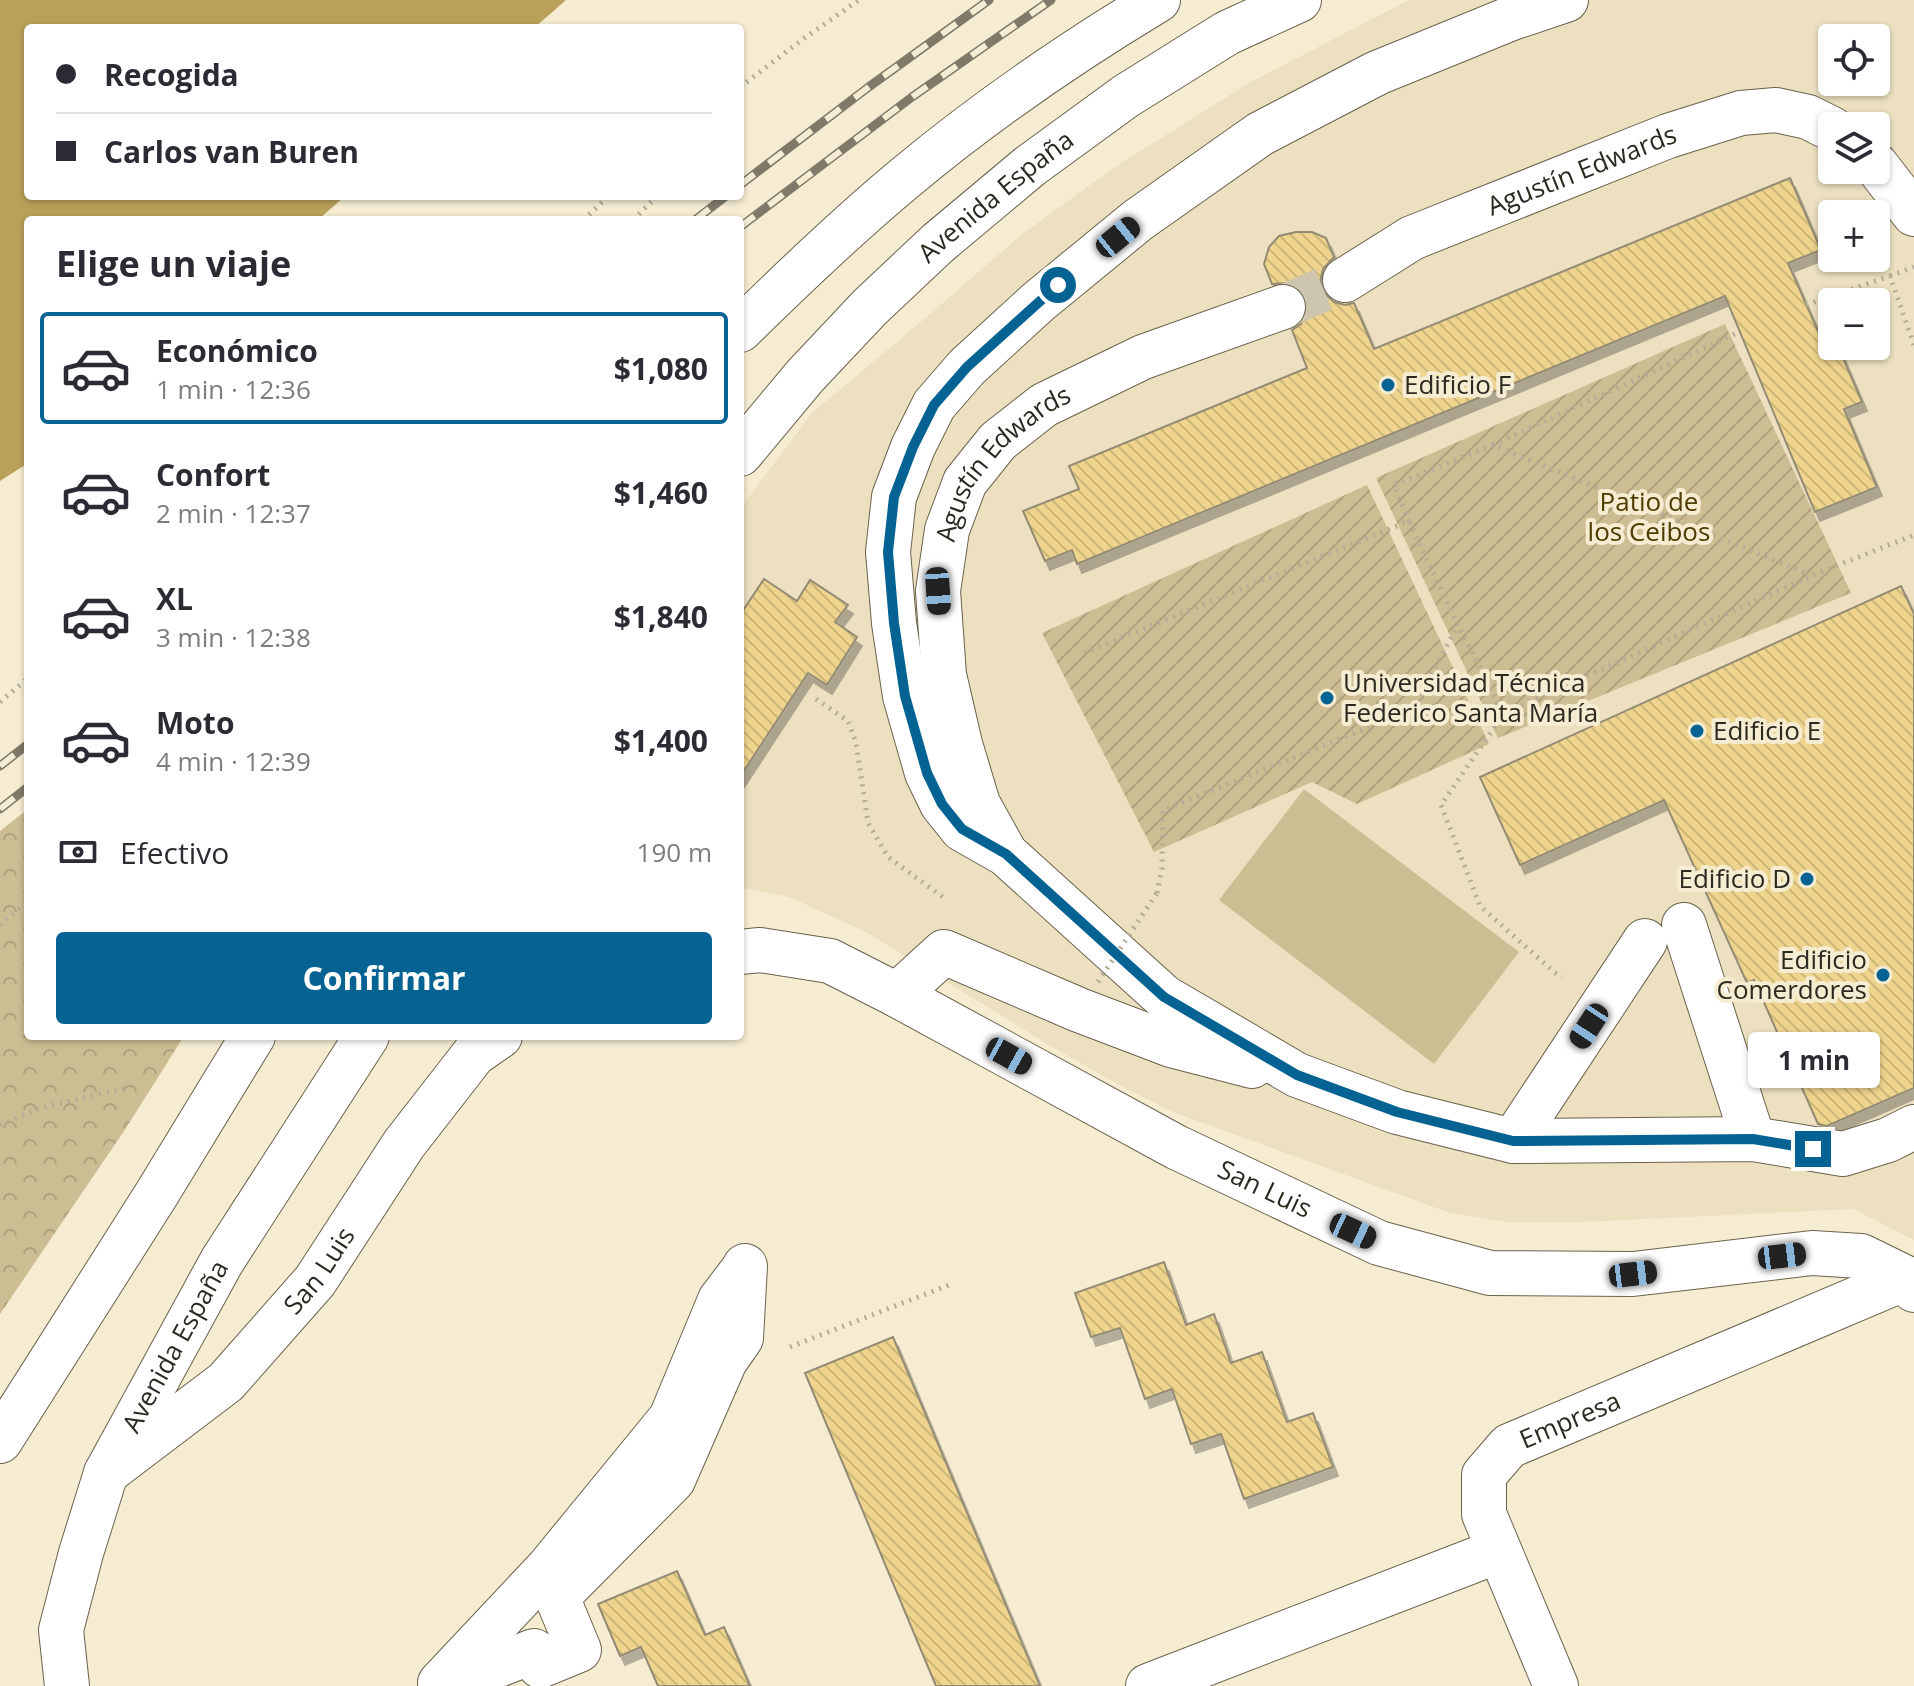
<!DOCTYPE html>
<html lang="es">
<meta charset="utf-8">
<style>
:root{--surface:#fff;--page:#f2f2f3;--text:#2b2b33;--muted:#7c7c81;--line:#e1e1e2;--accent:#056393}
body{margin:0;font-family:"Open Sans",sans-serif;background:var(--page);color:var(--text);height:100vh;display:flex;flex-direction:column;font-size:30px;white-space:nowrap}
*{box-sizing:border-box;margin:0}
p{font-size:26px;color:var(--muted)}
.icon{flex:none;width:44px;height:44px;fill:none;stroke:currentColor;stroke-width:2;stroke-linecap:round;stroke-linejoin:round}
.map{position:relative;flex:1;overflow:hidden}
.drawer{position:absolute;left:24px;top:216px;width:720px;height:824px;display:flex;flex-direction:column;background:var(--surface);border-radius:8px;box-shadow:0 2px 6px #0004}
.drawer>*{flex:none}
.hud{position:absolute;left:24px;top:24px;width:720px;height:176px;border-radius:8px;box-shadow:0 2px 6px #0004;display:grid;align-content:center;height:176px;padding:0 32px;background:var(--surface)}
.tools{position:absolute;left:1818px;top:24px;display:grid;gap:16px}
.tools a{display:grid;place-items:center;width:72px;height:72px;border-radius:8px;background:var(--surface);box-shadow:0 2px 6px #0004;font-size:40px}
.end{position:absolute;width:36px;height:36px;margin:-18px;border:10px solid #056393;background:#fff;box-shadow:0 0 0 4px #fff}
.from{border-radius:50%}
.bubble{position:absolute;height:56px;border-radius:8px;background:var(--surface);box-shadow:0 2px 6px #0004;font-size:26px;font-weight:700;line-height:56px;text-align:center}
.car{position:absolute;width:24px;height:48px;margin:-24px -12px;border-radius:10px;box-shadow:0 0 6px 2px #0007;background:linear-gradient(#222 24%,#8ab4d8 0 40%,#222 0 76%,#8ab4d8 0 86%,#222 0)}
.hud b{display:flex;align-items:center;gap:28px;height:76px;font-size:30px}
.hud b+b{border-top:2px solid var(--line)}
.hud i{width:20px;height:20px;background:var(--text)}
ul{padding:0;list-style:none}
li{display:flex;align-items:center;gap:24px;height:112px;margin:0 16px 12px;padding:0 16px;border:4px solid transparent;border-radius:8px}
li div{flex:1}
li b{display:block;font-size:30px}
li em{font-style:normal;font-weight:700}
li.active{border-color:var(--accent)}
li>.icon{width:72px;height:72px;stroke-width:1.5}
h2{padding:0 32px;font-size:36px;line-height:96px}
.pay{display:flex;align-items:center;gap:20px;height:88px;padding:0 32px;font-size:30px}
.pay p{margin-inline-start:auto}
.button{display:flex;gap:16px;margin-top:auto;padding:16px 32px}
.button a{flex:1;height:92px;border-radius:8px;background:var(--accent);color:#fff;font-size:32px;font-weight:700;line-height:92px;text-align:center}
.map>svg:first-child{display:block}
.built{fill:#ece0c0;fill-rule:evenodd}
.grass{fill:#cdbd92}
.park{fill:url(#park-crowns)}
.garden{fill:url(#garden-furrows)}
.water{fill:#baa15a}
.building{fill:url(#building-back-hatch);stroke:#938b74;stroke-width:2;filter:url(#shadow)}
.lines{fill:none;stroke-linecap:round;stroke-linejoin:round}
.minor-tunnel{stroke:#cdc5ae;stroke-width:44;stroke-dasharray:44 22;stroke-linecap:butt}
.minor-casing{stroke:#6a624c;stroke-width:46}
.major-casing{stroke:#6a624c;stroke-width:46}
.path{stroke:#b3ac97;stroke-width:5;stroke-dasharray:2 6;stroke-linecap:butt}
.minor{stroke:#fff;stroke-width:44}
.major{stroke:#fff;stroke-width:44}
.rail-casing{stroke:#7e7969;stroke-width:9}
.rail{stroke:#f5ecd2;stroke-width:6;stroke-dasharray:18;stroke-linecap:butt}
.path-bridge{stroke:#b3ac97;stroke-width:5;stroke-dasharray:2 6;stroke-linecap:butt}
.route{stroke:#056393;stroke-width:10}
.poi-dot{fill:#056393;stroke:#f5ecd2;stroke-width:3}
.labels{text-anchor:middle;stroke-width:8;stroke-linejoin:round;paint-order:stroke}
.street-label{font-size:26px;fill:#2c2920;stroke:#f5ecd2}
.poi-label{font-size:26px;fill:#2c2920;stroke:#f5ecd2;text-anchor:start}
.park-label{font-size:26px;fill:#4e3c00;stroke:#f5ecd2}
</style>
<div class="map">
<svg width="1914" height="1686" viewBox="0 0 1914 1686">
<defs>
<pattern id="park-crowns" width="20" height="18" patternUnits="userSpaceOnUse" patternTransform="scale(2)"><rect width="20" height="18" fill="#cdbd92"/><path d="M2 6a3 3 0 1 1 6 0M12 15a3 3 0 1 1 6 0" fill="none" stroke="#b0a27e"/></pattern>
<pattern id="garden-furrows" width="10" height="10" patternUnits="userSpaceOnUse" patternTransform="scale(2)"><rect width="10" height="10" fill="#cdbd92"/><path d="M-1 1l2-2M0 10L10 0M9 11l2-2" fill="none" stroke="#b0a27e"/></pattern>
<pattern id="building-back-hatch" width="6" height="6" patternUnits="userSpaceOnUse" patternTransform="scale(2)"><rect width="6" height="6" fill="#eed48c"/><path d="M-1 5l2 2M0 0l6 6M5-1l2 2" fill="none" stroke="#ccb678"/></pattern>
<filter id="shadow"><feDropShadow dx="5" dy="9" stdDeviation="0" flood-color="#0004"/></filter>
</defs>
<rect width="100%" height="100%" fill="#f5ecd2"/>
<path class="built" d="M 1409,0 L 1914,0 L 1914,1240 L 1853,1209 L 1581,1222 L 1508,1222 L 1450,1213 L 1173,1112 L 1119,1085 L 1052,1047 L 866,932 L 789,897 L 740,887 L 740,509 L 812,413 L 916,326 L 1020,236 L 1112,169 L 1249,83 ZM 1832,38 L 1876,38 L 1876,82 L 1832,82 ZM 1832,126 L 1876,126 L 1876,170 L 1832,170 ZM 1832,214 L 1876,214 L 1876,258 L 1832,258 ZM 1832,302 L 1876,302 L 1876,346 L 1832,346 Z"/>
<polygon class="grass" points="1304,789 1519,952 1434,1064 1219,900"/>
<polygon class="park" points="28,809 28,1036 184,1036 126,1128 0,1314 0,831"/>
<g class="garden">
<polygon points="1725,324 1851,593 1498,738 1376,478"/>
<polygon points="1367,485 1489,744 1357,804 1312,782 1154,852 1042,633"/>
</g>
<polygon class="water" points="0,0 566,0 534,28 28,28 28,196 345,196 318,220 28,220 28,463 0,481"/>
<g class="building">
<polygon points="1790,178 1821,250 1788,263 1824,345 1832,342 1832,346 1838,346 1862,402 1844,409 1877,487 1815,512 1725,296 1077,564 1072,550 1045,561 1023,511 1079,489 1069,466 1307,368 1292,330 1301,324 1307,312 1306,298 1300,289 1288,283 1272,284 1264,264 1269,247 1279,236 1296,232 1312,232 1326,238 1334,257 1323,269 1320,282 1324,293 1334,302 1345,305 1354,303 1374,349"/>
<polygon points="764,579 797,601 810,580 848,605 835,622 857,637 827,685 808,673 740,777 740,615"/>
<polygon points="1901,586 1914,614 1914,1088 1827,1126 1818,1124 1754,980 1747,983 1664,800 1520,865 1480,777"/>
<polygon points="1164,1262 1186,1325 1214,1314 1231,1363 1262,1352 1287,1422 1313,1413 1333,1467 1244,1499 1221,1434 1191,1444 1172,1389 1145,1399 1120,1328 1091,1337 1075,1293"/>
<polygon points="893,1337 1040,1686 936,1686 805,1373"/>
<polygon points="677,1571 705,1635 724,1627 750,1686 658,1686 641,1647 620,1656 598,1604"/>
</g>
<g class="lines">
<polyline class="minor-tunnel" points="1283,307 1345,280"/>
<defs>
<g id="minor">
<polyline points="1566,0 1512,18 1377,73 1260,134 1138,220 1038,302 967,367 934,405 913,447 894,497 888,552 894,623 905,696 927,773 942,804 962,829 1006,854 1164,997 1297,1075 1397,1112 1513,1141 1753,1139 1843,1154 1888,1140 1914,1127"/>
<polyline points="1876,165 1914,214"/>
<path id="s1" d="M 1345,280 L 1412,238 L 1668,136 L 1741,113 L 1776,110 L 1808,117 L 1832,129"/>
<path id="s2" d="M 1003,849 L 978,804 L 960,744 L 944,675 L 938,591 L 947,530 L 965,482 L 998,441 L 1044,405 L 1143,357 L 1283,307"/>
<polyline points="1684,925 1753,1139"/>
<path id="s3" d="M 740,952 L 760,950 L 830,961 L 897,995 L 1176,1147 L 1379,1243 L 1490,1273 L 1633,1274 L 1812,1253 L 1861,1256 L 1906,1278 L 1914,1290"/>
<polyline points="897,995 944,952 1079,1010 1171,1045 1252,1066"/>
<polyline points="1513,1141 1645,941"/>
<path id="s4" d="M 106,1473 L 226,1382 L 315,1281 L 404,1144 L 474,1054 L 500,1036"/>
<polyline points="440,1683 549,1567 671,1418 720,1300 742,1271"/>
<polyline points="445,1686 534,1651 540,1666 579,1650 557,1597 673,1480 725,1361 741,1338 745,1266"/>
<polyline points="1148,1686 1498,1551"/>
<path id="s5" d="M 1556,1686 L 1484,1514 L 1484,1475 L 1509,1446 L 1906,1278"/>
</g>
<g id="major">
<path d="M 740,330 C 793,278 847,226 905,178 C 984,112 1070,53 1158,0"/>
<path id="s6" d="M 740,454 L 805,376 L 870,307 L 938,243 L 1030,166 L 1126,96 L 1227,33 L 1299,0"/>
<polyline points="0,1441 156,1195 253,1036"/>
<path id="s7" d="M 67,1686 L 61,1630 L 81,1553 L 106,1473 L 222,1261 L 367,1036"/>
</g>
</defs>
<use href="#minor" class="minor-casing"/>
<use href="#major" class="major-casing"/>
<g class="path">
<polyline points="740,87 803,39 859,0"/>
<polyline points="583,220 609,196"/>
<polyline points="633,220 657,196"/>
<polyline points="1890,276 1914,267"/>
<polyline points="1806,305 1890,276 1914,345"/>
<polyline points="1493,445 1739,332"/>
<polyline points="1409,521 1394,485 1493,445 1810,575"/>
<polyline points="1084,653 1409,521 1458,626 1504,713 1811,576 1914,535"/>
<polyline points="816,699 848,721 856,743 868,823 888,857 947,900"/>
<polyline points="0,702 28,678"/>
<polyline points="1504,713 1441,805 1480,906 1554,972 1562,977"/>
<polyline points="1157,893 1162,868 1163,810 1410,711 1458,626"/>
<polyline points="0,925 28,901"/>
<polyline points="0,1125 40,1108 127,1088"/>
<polyline points="790,1347 949,1285"/>
</g>
<use href="#minor" class="minor"/>
<use href="#major" class="major"/>
<defs>
<g id="rail">
<polyline points="740,185 870,86 989,0"/>
<polyline points="695,220 726,196"/>
<polyline points="740,227 912,97 1051,0"/>
<polyline points="0,766 28,744"/>
<polyline points="0,809 28,787"/>
</g>
</defs>
<use href="#rail" class="rail-casing"/>
<use href="#rail" class="rail"/>
<polyline class="path-bridge" points="1098,982 1157,893"/>
</g>
<g class="lines">
<polyline class="route" points="1058,285 967,367 934,405 913,447 894,497 888,552 894,623 905,696 927,773 942,804 962,829 1006,854 1164,997 1297,1075 1397,1112 1513,1141 1753,1139 1813,1149"/>
</g>
<g class="poi-dot">
<circle cx="1388" cy="385" r="8"/>
<circle cx="1327" cy="698" r="8"/>
<circle cx="1697" cy="731" r="8"/>
<circle cx="1807" cy="879" r="8"/>
<circle cx="1883" cy="975" r="8"/>
</g>
<g class="labels">
<g class="street-label">
<text dy="9" stroke="none"><textPath href="#s1" startOffset="262">Agustín Edwards</textPath></text>
<text dy="9" stroke="none"><textPath href="#s6" startOffset="364">Avenida España</textPath></text>
<text dy="9" stroke="none"><textPath href="#s2" startOffset="420">Agustín Edwards</textPath></text>
<text dy="9" stroke="none"><textPath href="#s3" startOffset="582">San Luis</textPath></text>
<text dy="9" stroke="none"><textPath href="#s4" startOffset="296">San Luis</textPath></text>
<text dy="9" stroke="none"><textPath href="#s7" startOffset="364">Avenida España</textPath></text>
<text dy="9" stroke="none"><textPath href="#s5" startOffset="330">Empresa</textPath></text>
</g>
<g class="poi-label">
<text x="1404" y="394">Edificio F</text>
<text x="1343" y="692">Universidad Técnica<tspan x="1343" dy="30">Federico Santa María</tspan></text>
<text x="1713" y="740">Edificio E</text>
<text x="1791" y="888" text-anchor="end">Edificio D</text>
<text x="1867" y="969" text-anchor="end">Edificio<tspan x="1867" dy="30">Comerdores</tspan></text>
</g>
<g class="park-label">
<text x="1649" y="511">Patio de<tspan x="1649" dy="30">los Ceibos</tspan></text>
</g>
</g>
</svg>
<div class="tools">
<a><svg class="icon" aria-label="locate" viewBox="0 0 24 24"><circle cx="12" cy="12" r="6"/><path d="M12 2v4M12 18v4M2 12h4M18 12h4"/></svg></a>
<a><svg class="icon" aria-label="layers" viewBox="0 0 24 24"><path d="M12 4l9 5-9 5-9-5zM3 14l9 5 9-5"/></svg></a>
<a>+</a>
<a>−</a>
</div>
<i class="end from" style="left:1058px;top:285px"></i>
<i class="end" style="left:1813px;top:1149px"></i>
<div class="bubble" style="left:1748px;top:1032px;width:132px">1 min</div>
<i class="car" style="left:1118px;top:237px;rotate:51deg"></i>
<i class="car" style="left:938px;top:591px;rotate:176deg"></i>
<i class="car" style="left:1589px;top:1026px;rotate:213deg"></i>
<i class="car" style="left:1009px;top:1056px;rotate:119deg"></i>
<i class="car" style="left:1353px;top:1231px;rotate:115deg"></i>
<i class="car" style="left:1782px;top:1256px;rotate:83deg"></i>
<i class="car" style="left:1633px;top:1274px;rotate:83deg"></i>
<div class="hud">
<b><i class="from"></i>Recogida</b>
<b><i></i>Carlos van Buren</b>
</div>
<section class="drawer">
<h2>Elige un viaje</h2>
<ul>
<li class="active"><svg class="icon" aria-label="car" viewBox="0 0 24 24"><path d="M5 17H2v-5l4-1 3-4h7l3 4 3 1v5h-3M9 17h6M6 11h13"/><circle cx="7" cy="17" r="2"/><circle cx="17" cy="17" r="2"/></svg><div><b>Económico</b><p>1 min · 12:36</p></div><em>$1,080</em></li>
<li><svg class="icon" aria-label="car" viewBox="0 0 24 24"><path d="M5 17H2v-5l4-1 3-4h7l3 4 3 1v5h-3M9 17h6M6 11h13"/><circle cx="7" cy="17" r="2"/><circle cx="17" cy="17" r="2"/></svg><div><b>Confort</b><p>2 min · 12:37</p></div><em>$1,460</em></li>
<li><svg class="icon" aria-label="car" viewBox="0 0 24 24"><path d="M5 17H2v-5l4-1 3-4h7l3 4 3 1v5h-3M9 17h6M6 11h13"/><circle cx="7" cy="17" r="2"/><circle cx="17" cy="17" r="2"/></svg><div><b>XL</b><p>3 min · 12:38</p></div><em>$1,840</em></li>
<li><svg class="icon" aria-label="car" viewBox="0 0 24 24"><path d="M5 17H2v-5l4-1 3-4h7l3 4 3 1v5h-3M9 17h6M6 11h13"/><circle cx="7" cy="17" r="2"/><circle cx="17" cy="17" r="2"/></svg><div><b>Moto</b><p>4 min · 12:39</p></div><em>$1,400</em></li>
</ul>
<div class="pay"><svg class="icon" aria-label="cash" viewBox="0 0 24 24"><path d="M3 7h18v10H3z"/><circle cx="12" cy="12" r="2"/></svg>Efectivo<p>190 m</p></div>
<div class="button"><a>Confirmar</a></div>
</section>
</div>
